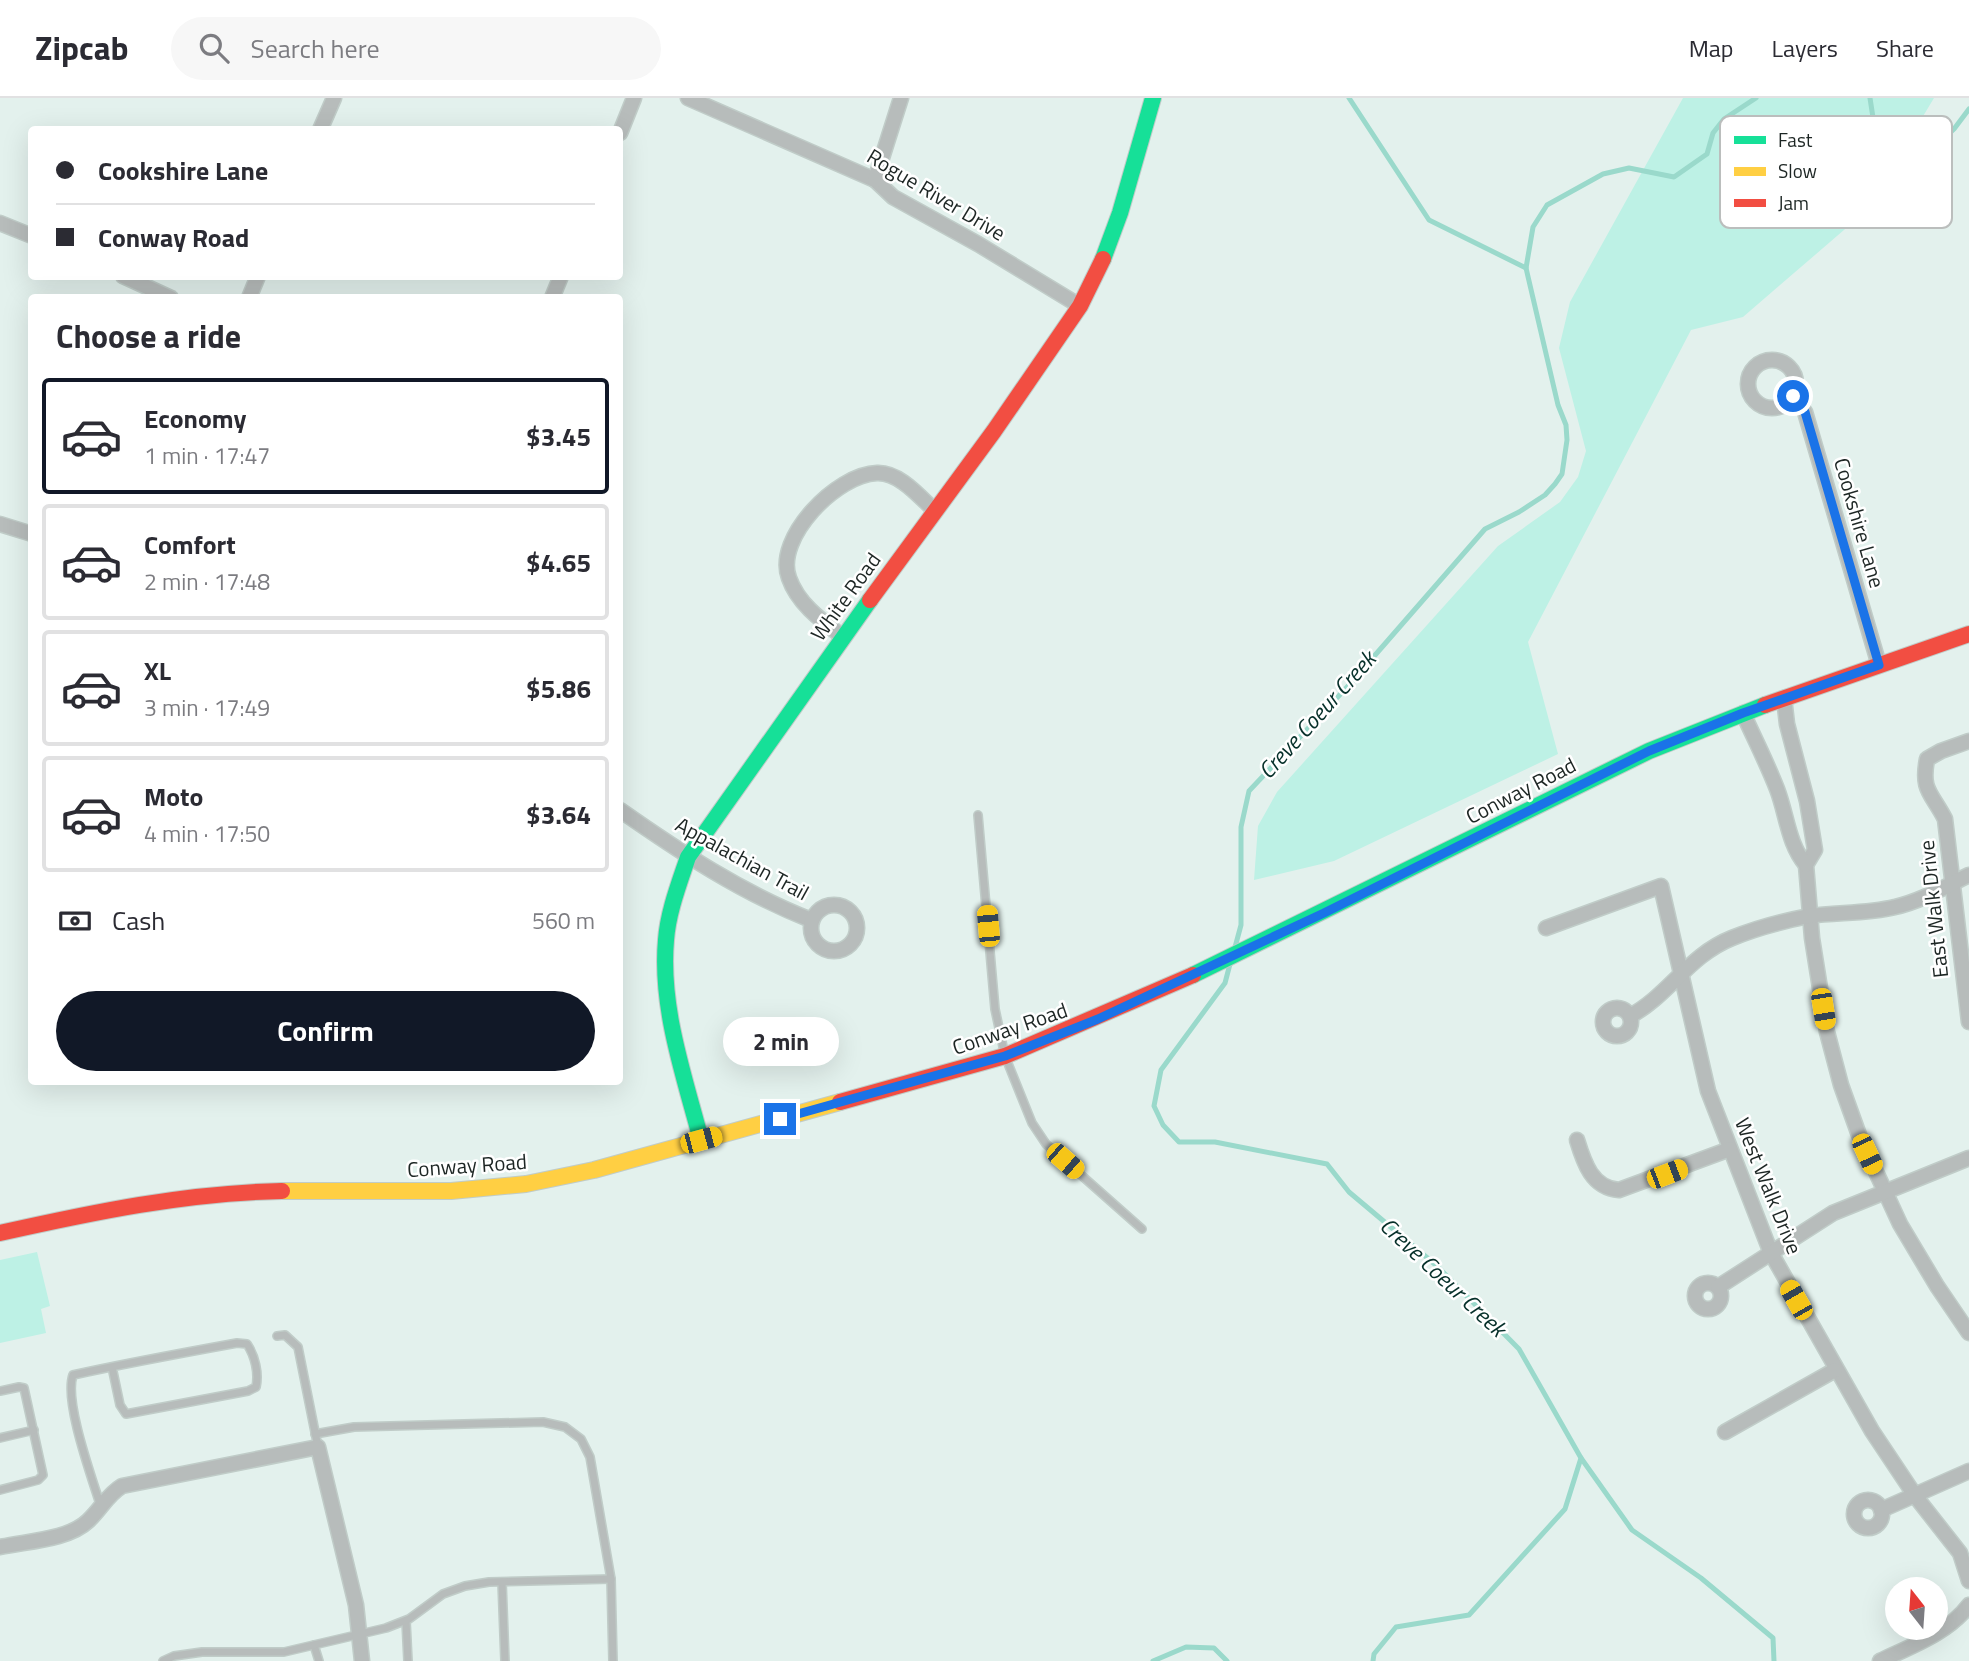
<!DOCTYPE html>
<meta charset="utf-8">
<style>
:root{--surface:#fff;--page:#f7f7f7;--text:#2b2b33;--muted:#7c7c81;--line:#e1e1e2;--accent:#111827}
body{margin:0;font-family:"Titillium Web",sans-serif;background:var(--page);color:var(--text);height:100vh;display:flex;flex-direction:column;font-size:26px;white-space:nowrap}
*{box-sizing:border-box;margin:0}
p{font-size:23px;color:var(--muted)}
.icon{flex:none;width:38px;height:38px;fill:none;stroke:currentColor;stroke-width:2;stroke-linecap:round;stroke-linejoin:round}
.map{position:relative;flex:1;overflow:hidden}
.sheet{position:absolute;left:28px;top:196px;width:595px;height:791px;display:flex;flex-direction:column;background:var(--surface);border-radius:7px;box-shadow:0 7px 28px #0002}
.sheet>*{flex:none}
.guide{position:absolute;left:28px;top:28px;width:595px;height:154px;border-radius:7px;box-shadow:0 7px 28px #0002;display:grid;align-content:center;height:154px;padding:0 28px;background:var(--surface)}
.needle{width:46px;rotate:343deg}
.fabs{position:absolute;left:1885px;top:1479px;display:grid;gap:14px}
.fabs a{display:grid;place-items:center;width:63px;height:63px;border-radius:50%;background:var(--surface);box-shadow:0 7px 28px #0002;font-size:35px}
.end{position:absolute;width:32px;height:32px;margin:-16px;border:9px solid #1a73e8;background:#fff;box-shadow:0 0 0 4px #fff}
.from{border-radius:50%}
.bubble{position:absolute;height:49px;border-radius:24px;background:var(--surface);box-shadow:0 7px 28px #0002;font-size:23px;font-weight:700;line-height:49px;text-align:center}
.car{position:absolute;width:21px;height:42px;margin:-21px -10px;border-radius:9px;box-shadow:0 0 5px 2px #0007;background:linear-gradient(#f5c518 24%,#345 0 40%,#f5c518 0 76%,#345 0 86%,#f5c518 0)}
.guide b{display:flex;align-items:center;gap:24px;height:66px;font-size:26px}
.guide b+b{border-top:2px solid var(--line)}
.guide i{width:18px;height:18px;background:var(--text)}
ul{padding:0;list-style:none}
li{display:flex;align-items:center;gap:21px;height:116px;margin:0 14px 10px;padding:0 14px;border:4px solid var(--line);border-radius:7px}
li div{flex:1}
li b{display:block;font-size:26px}
li em{font-style:normal;font-weight:700}
li.on{border-color:var(--accent)}
li>.icon{width:63px;height:63px;stroke-width:1.5}
h2{padding:0 28px;font-size:32px;line-height:84px}
.pay{display:flex;align-items:center;gap:18px;height:77px;padding:0 28px;font-size:26px}
.pay p{margin-inline-start:auto}
.button{display:flex;gap:14px;margin-top:auto;padding:14px 28px}
.button a{flex:1;height:80px;border-radius:42px;background:var(--accent);color:#fff;font-size:28px;font-weight:700;line-height:80px;text-align:center}
header{display:flex;align-items:center;gap:42px;box-sizing:border-box;height:98px;padding:0 35px;background:var(--surface);border-bottom:2px solid var(--line)}
header strong{font-size:33px}
nav{display:flex;gap:38px;margin-inline-start:auto;font-size:24px}
.search{width:490px;height:63px;background:var(--page);display:flex;align-items:center;gap:18px;box-sizing:border-box;padding:0 24px;border-radius:38px;color:var(--muted);font-size:26px}
.map>svg:first-child{display:block}
.green{fill:#bdf1e5}
.lines{fill:none;stroke-linecap:round;stroke-linejoin:round}
.stream{stroke:#9ad9cb;stroke-width:5}
.lane-casing{stroke:#c0ccc8;stroke-width:10}
.street-casing{stroke:#c0ccc8;stroke-width:17}
.fast-casing{stroke:#c0ccc8;stroke-width:18}
.slow-casing{stroke:#c0ccc8;stroke-width:18}
.jam-casing{stroke:#c0ccc8;stroke-width:18}
.lane{stroke:#b7bcbb;stroke-width:7}
.street{stroke:#b7bcbb;stroke-width:14}
.fast{stroke:#16e098;stroke-width:16}
.slow{stroke:#ffcf43;stroke-width:16}
.jam{stroke:#f24e42;stroke-width:16}
.route{stroke:#1a73e8;stroke-width:9}
.labels{text-anchor:middle;stroke-width:5;stroke-linejoin:round;paint-order:stroke}
.street-label{font-size:21px;fill:#1d2624;stroke:#fff}
.water-label{font-size:23px;font-style:italic;fill:#06302a;stroke:#fff}
.key{fill:#fff;stroke:#bbbebd;stroke-width:2}
.key-label{font-size:19px;fill:#1d2624}
</style>
<header>
<strong>Zipcab</strong>
<div class="search"><svg class="icon" aria-label="search" viewBox="0 0 24 24"><circle cx="10" cy="10" r="6"/><path d="M15 15l6 6"/></svg>Search here</div>
<nav><a>Map</a><a>Layers</a><a>Share</a></nav>
</header>
<div class="map">
<svg width="1969" height="1563" viewBox="0 0 1969 1563">
<rect width="100%" height="100%" fill="#e3f1ed"/>
<g class="green">
<polygon points="1683,0 1934,0 1866,113 1743,219 1691,232 1528,544 1558,656 1334,763 1254,782 1258,728 1277,694 1498,448 1560,404 1578,379 1586,353 1559,250 1570,204"/>
<polygon points="37,1154 50,1208 41,1211 46,1235 0,1245 0,1162"/>
</g>
<g class="lines">
<g class="stream">
<polyline points="1349,0 1429,122 1526,170"/>
<polyline points="1870,0 1876,39 1908,75 1954,31 1969,11"/>
<polyline points="1234,853 1241,827 1241,729 1249,693 1349,587 1485,431 1519,414 1545,397 1555,386 1562,376 1567,342 1566,327 1558,307 1526,170 1533,129 1547,107 1603,76 1629,70 1674,79 1707,56 1713,35 1724,21 1756,0"/>
<polyline points="1230,866 1225,885 1161,972 1154,1008 1163,1027 1179,1044 1215,1044 1327,1066 1349,1094 1437,1168 1519,1251 1581,1360 1565,1411 1469,1517 1396,1529 1374,1556 1373,1563"/>
<polyline points="1581,1360 1632,1432 1701,1480 1773,1540 1774,1563"/>
<polyline points="1153,1563 1186,1549 1214,1550 1227,1563"/>
</g>
<defs>
<g id="lane">
<polyline points="978,717 995,911 1005,958 1032,1025 1046,1046 1142,1131"/>
<polyline points="277,1238 285,1237 298,1249 318,1349"/>
<polyline points="0,1293 19,1289 24,1290 43,1377 38,1382 0,1392"/>
<polyline points="315,1336 354,1329 543,1324 565,1329 581,1341 590,1359 611,1481 613,1563"/>
<polyline points="0,1340 34,1332"/>
<path d="M 100,1406 C 91,1377 64,1303 73,1277 C 127,1265 182,1255 237,1245 L 247,1246 C 255,1258 259,1275 256,1289 L 248,1293 L 126,1316 L 120,1307 L 112,1269"/>
<polyline points="502,1484 505,1563"/>
<polyline points="406,1523 408,1563"/>
<polyline points="314,1547 319,1563"/>
<polyline points="163,1563 174,1558 202,1554 284,1554 386,1530 409,1521 443,1496 465,1488 489,1484 611,1481"/>
</g>
<g id="street">
<polyline points="688,0 875,82 893,99 978,146 1080,208"/>
<polyline points="320,32 334,0"/>
<polyline points="620,35 634,0"/>
<polyline points="875,82 901,0"/>
<polyline points="0,125 32,138"/>
<polyline points="123,178 171,200"/>
<polyline points="249,200 258,178"/>
<polyline points="552,200 561,178"/>
<circle cx="1772" cy="286" r="24"/>
<polyline points="1793,298 1805,314 1879,567"/>
<polyline points="0,426 32,436"/>
<path d="M 843,539 C 822,523 798,506 789,480 C 774,440 837,376 877,375 C 899,374 919,398 934,412"/>
<polyline points="1784,600 1787,626 1807,703 1815,752 1806,767 1812,840 1827,934 1841,987 1859,1037 1900,1126 1937,1188 1969,1235"/>
<path d="M 1743,615 C 1754,640 1767,665 1777,691 C 1787,717 1788,746 1806,767"/>
<path d="M 1969,643 L 1941,653 L 1927,661 C 1921,693 1931,694 1945,721 L 1969,924"/>
<path d="M 620,712 C 680,754 742,795 811,822"/>
<circle cx="834" cy="830" r="23"/>
<polyline points="1546,830 1661,788 1708,993 1771,1155 1872,1333 1916,1399 1960,1455 1969,1483"/>
<circle cx="1617" cy="924" r="14"/>
<path d="M 1630,918 C 1668,898 1689,857 1732,840 C 1756,830 1783,823 1809,818 C 1838,814 1867,816 1895,809 C 1922,803 1944,789 1969,777"/>
<path d="M 1577,1042 C 1584,1065 1592,1090 1619,1092 L 1730,1051"/>
<circle cx="1708" cy="1198" r="13"/>
<polyline points="1718,1189 1833,1115 1969,1060"/>
<polyline points="1725,1334 1835,1272"/>
<circle cx="1868" cy="1416" r="14"/>
<polyline points="1881,1412 1969,1373"/>
<path d="M 0,1449 C 27,1443 68,1442 88,1423 C 101,1411 107,1397 122,1388 L 318,1349 L 356,1507 L 362,1563"/>
<path d="M 1880,1563 C 1911,1548 1948,1535 1969,1507"/>
</g>
<g id="fast">
<polyline points="1103,161 1120,115 1153,0"/>
<polyline points="1193,877 1649,653 1765,607"/>
<path d="M 701,1042 C 684,977 660,910 666,842 C 668,814 679,786 688,759 L 870,502"/>
</g>
<polyline id="slow" points="282,1093 451,1093 526,1086 594,1072 840,1004"/>
<g id="jam">
<polyline points="870,502 994,333 1080,208 1103,161"/>
<polyline points="1765,607 1969,536"/>
<polyline points="840,1004 1005,958 1193,877"/>
<path d="M 0,1135 C 94,1114 185,1095 282,1093"/>
</g>
</defs>
<use href="#lane" class="lane-casing"/>
<use href="#street" class="street-casing"/>
<use href="#fast" class="fast-casing"/>
<use href="#slow" class="slow-casing"/>
<use href="#jam" class="jam-casing"/>
<use href="#lane" class="lane"/>
<use href="#street" class="street"/>
<use href="#fast" class="fast"/>
<use href="#slow" class="slow"/>
<use href="#jam" class="jam"/>
</g>
<g class="lines">
<polyline class="route" points="780,1021 1005,958 1098,921 1324,815 1649,653 1743,615 1879,567 1805,314 1793,298"/>
</g>
<g class="labels">
<g class="street-label">
<text transform="translate(936 97) rotate(31)" y="7">Rogue River Drive</text>
<text transform="translate(1859 425) rotate(74)" y="7">Cookshire Lane</text>
<text transform="translate(846 499) rotate(-54)" y="7">White Road</text>
<text transform="translate(1521 693) rotate(-27)" y="7">Conway Road</text>
<text transform="translate(742 761) rotate(29)" y="7">Appalachian Trail</text>
<text transform="translate(1934 811) rotate(-96)" y="7">East Walk Drive</text>
<text transform="translate(1010 931) rotate(-19)" y="7">Conway Road</text>
<text transform="translate(467 1068) rotate(-4)" y="7">Conway Road</text>
<text transform="translate(1768 1088) rotate(68)" y="7">West Walk Drive</text>
</g>
<g class="water-label">
<text transform="translate(1317 617) rotate(-48)" y="8">Creve Coeur Creek</text>
<text transform="translate(1443 1179) rotate(43)" y="8">Creve Coeur Creek</text>
</g>
</g>
<rect x="1720" y="18" width="232" height="112" rx="10" class="key"/>
<rect x="1734" y="38" width="32" height="8" fill="#16e098"/>
<rect x="1734" y="69" width="32" height="9" fill="#ffcf43"/>
<rect x="1734" y="101" width="32" height="8" fill="#f24e42"/>
<g class="key-label">
<text x="1778" y="49">Fast</text>
<text x="1778" y="80">Slow</text>
<text x="1778" y="112">Jam</text>
</g>
</svg>
<div class="fabs">
<a><svg class="needle" viewBox="-14 -14 28 28"><path d="M0-13l5 13h-10z" fill="#e53935"/><path d="M0 13l5-13h-10z" fill="#7c7c81"/></svg></a>
</div>
<i class="end from" style="left:1793px;top:298px"></i>
<i class="end" style="left:780px;top:1021px"></i>
<div class="bubble" style="left:723px;top:919px;width:116px">2 min</div>
<i class="car" style="left:988px;top:828px;rotate:355deg"></i>
<i class="car" style="left:1823px;top:911px;rotate:171deg"></i>
<i class="car" style="left:701px;top:1042px;rotate:75deg"></i>
<i class="car" style="left:1867px;top:1056px;rotate:155deg"></i>
<i class="car" style="left:1065px;top:1063px;rotate:131deg"></i>
<i class="car" style="left:1667px;top:1076px;rotate:69deg"></i>
<i class="car" style="left:1796px;top:1202px;rotate:330deg"></i>
<div class="guide">
<b><i class="from"></i>Cookshire Lane</b>
<b><i></i>Conway Road</b>
</div>
<section class="sheet">
<h2>Choose a ride</h2>
<ul>
<li class="on"><svg class="icon" aria-label="car" viewBox="0 0 24 24"><path d="M5 17H2v-5l4-1 3-4h7l3 4 3 1v5h-3M9 17h6M6 11h13"/><circle cx="7" cy="17" r="2"/><circle cx="17" cy="17" r="2"/></svg><div><b>Economy</b><p>1 min · 17:47</p></div><em>$3.45</em></li>
<li><svg class="icon" aria-label="car" viewBox="0 0 24 24"><path d="M5 17H2v-5l4-1 3-4h7l3 4 3 1v5h-3M9 17h6M6 11h13"/><circle cx="7" cy="17" r="2"/><circle cx="17" cy="17" r="2"/></svg><div><b>Comfort</b><p>2 min · 17:48</p></div><em>$4.65</em></li>
<li><svg class="icon" aria-label="car" viewBox="0 0 24 24"><path d="M5 17H2v-5l4-1 3-4h7l3 4 3 1v5h-3M9 17h6M6 11h13"/><circle cx="7" cy="17" r="2"/><circle cx="17" cy="17" r="2"/></svg><div><b>XL</b><p>3 min · 17:49</p></div><em>$5.86</em></li>
<li><svg class="icon" aria-label="car" viewBox="0 0 24 24"><path d="M5 17H2v-5l4-1 3-4h7l3 4 3 1v5h-3M9 17h6M6 11h13"/><circle cx="7" cy="17" r="2"/><circle cx="17" cy="17" r="2"/></svg><div><b>Moto</b><p>4 min · 17:50</p></div><em>$3.64</em></li>
</ul>
<div class="pay"><svg class="icon" aria-label="cash" viewBox="0 0 24 24"><path d="M3 7h18v10H3z"/><circle cx="12" cy="12" r="2"/></svg>Cash<p>560 m</p></div>
<div class="button"><a>Confirm</a></div>
</section>
</div>
